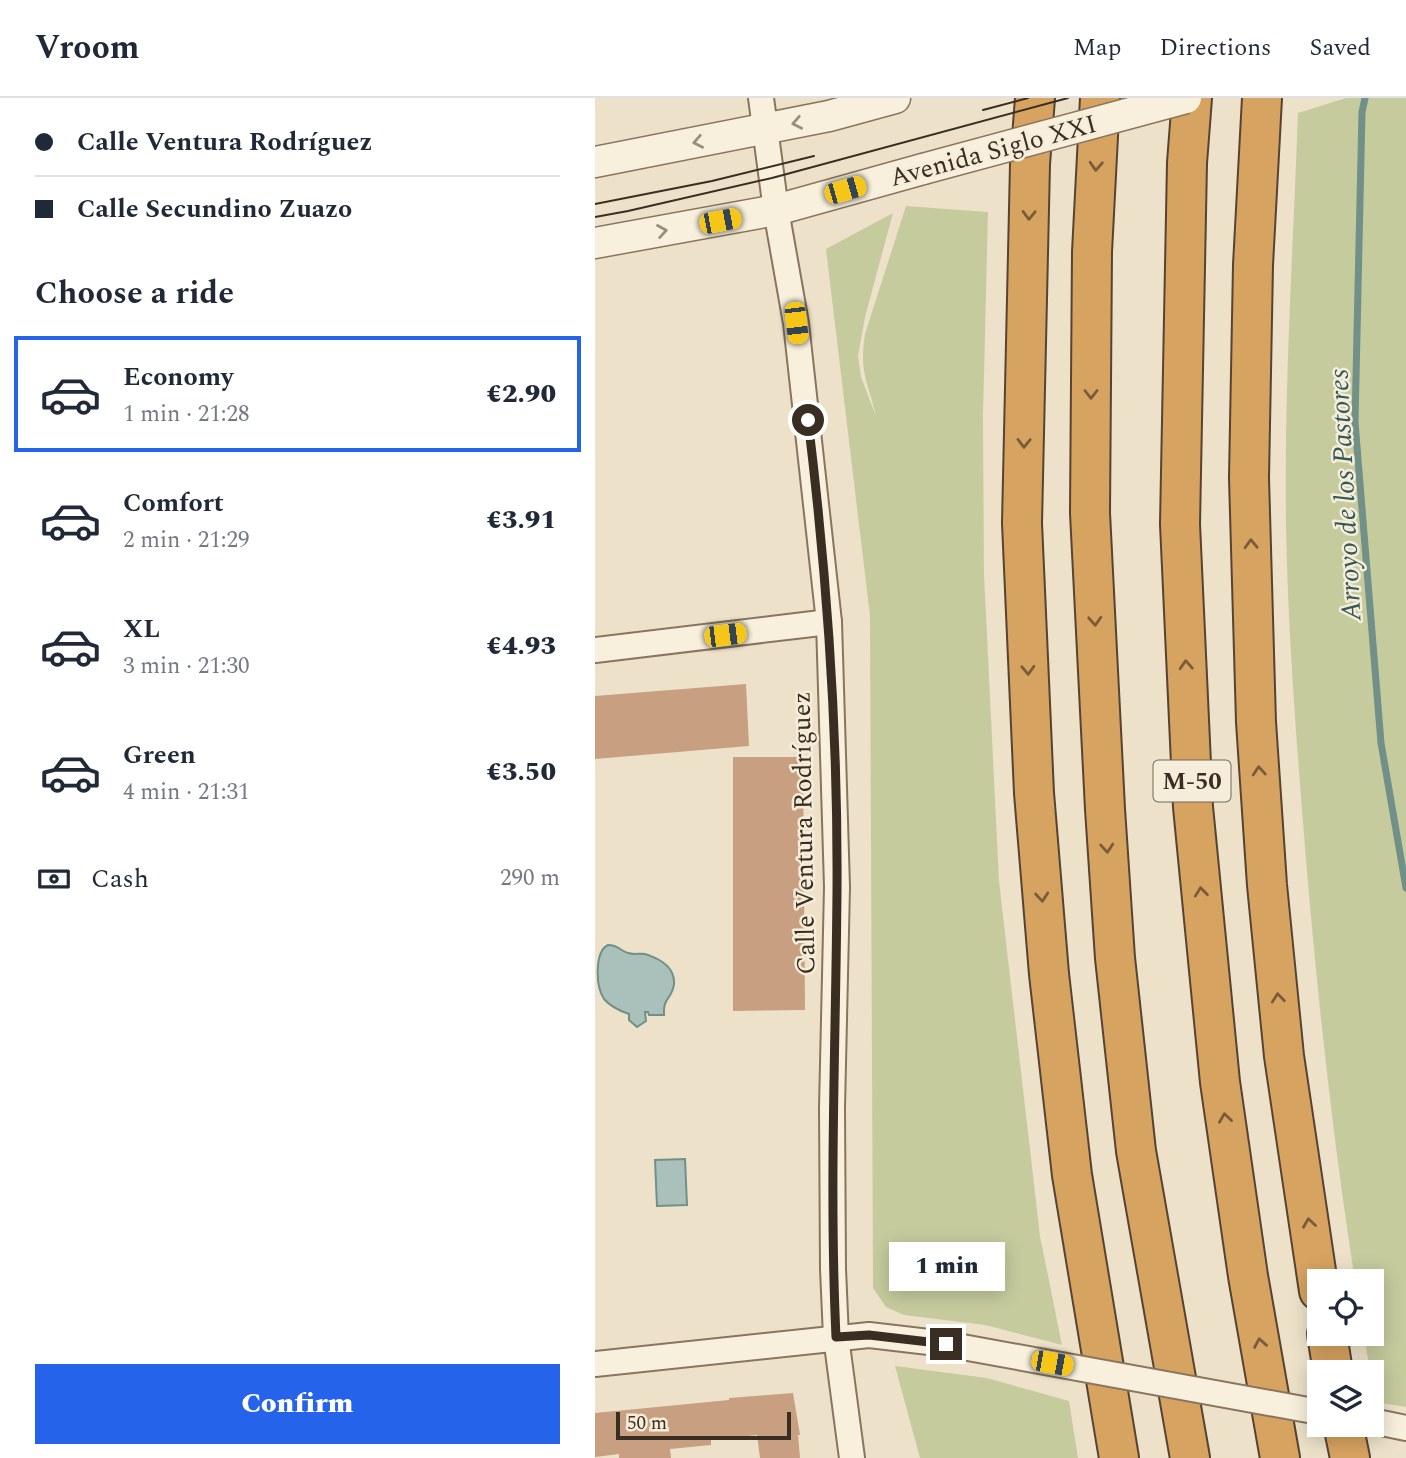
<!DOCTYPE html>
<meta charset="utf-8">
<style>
:root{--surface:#fff;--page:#f2f2f3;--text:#1f2937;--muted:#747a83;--line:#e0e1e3;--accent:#2563eb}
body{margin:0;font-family:Spectral,serif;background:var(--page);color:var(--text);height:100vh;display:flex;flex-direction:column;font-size:26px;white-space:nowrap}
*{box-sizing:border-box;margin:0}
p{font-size:23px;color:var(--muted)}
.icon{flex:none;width:38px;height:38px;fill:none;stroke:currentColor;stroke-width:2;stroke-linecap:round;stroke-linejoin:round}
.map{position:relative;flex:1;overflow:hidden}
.drawer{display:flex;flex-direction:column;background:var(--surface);width:595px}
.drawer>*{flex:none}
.hud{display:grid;align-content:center;height:154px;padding:0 35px;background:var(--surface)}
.buttons{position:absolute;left:712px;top:1171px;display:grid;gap:14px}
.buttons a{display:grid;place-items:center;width:77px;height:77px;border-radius:0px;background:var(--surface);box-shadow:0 4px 18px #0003;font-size:35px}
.scale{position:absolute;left:21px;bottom:18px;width:175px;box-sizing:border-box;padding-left:7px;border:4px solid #3a2d21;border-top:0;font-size:19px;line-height:24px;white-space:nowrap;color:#3a2d21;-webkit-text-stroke:5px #f5edd9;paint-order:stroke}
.end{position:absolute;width:32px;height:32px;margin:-16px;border:9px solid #3a2d21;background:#fff;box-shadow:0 0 0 4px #fff}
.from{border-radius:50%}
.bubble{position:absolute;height:49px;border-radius:0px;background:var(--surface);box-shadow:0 4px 18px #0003;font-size:23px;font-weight:800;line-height:49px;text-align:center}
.car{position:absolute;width:21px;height:42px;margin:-21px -10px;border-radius:9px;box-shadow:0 0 5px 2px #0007;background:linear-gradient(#f5c518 24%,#345 0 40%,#f5c518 0 76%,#345 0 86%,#f5c518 0)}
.hud b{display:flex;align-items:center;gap:24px;height:66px;font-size:26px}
.hud b+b{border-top:2px solid var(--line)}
.hud i{width:18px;height:18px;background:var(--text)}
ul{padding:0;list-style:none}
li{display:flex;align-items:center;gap:21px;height:116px;margin:0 14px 10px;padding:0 21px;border:4px solid transparent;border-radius:0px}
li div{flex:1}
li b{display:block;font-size:26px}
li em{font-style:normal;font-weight:800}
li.active{border-color:var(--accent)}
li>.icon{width:63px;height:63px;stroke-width:1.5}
h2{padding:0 35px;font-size:32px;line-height:84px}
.pay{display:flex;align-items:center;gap:18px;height:77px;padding:0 35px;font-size:26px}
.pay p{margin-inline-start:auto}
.cta{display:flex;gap:14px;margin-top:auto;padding:14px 35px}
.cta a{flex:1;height:80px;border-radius:0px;background:var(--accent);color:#fff;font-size:28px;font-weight:800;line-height:80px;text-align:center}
header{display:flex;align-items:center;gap:42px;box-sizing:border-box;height:98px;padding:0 35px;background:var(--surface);border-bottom:2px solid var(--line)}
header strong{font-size:33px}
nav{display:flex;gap:38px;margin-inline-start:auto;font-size:24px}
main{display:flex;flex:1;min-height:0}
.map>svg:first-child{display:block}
.green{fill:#c5cb9d}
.water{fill:#aac1bb;stroke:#709088;stroke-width:2}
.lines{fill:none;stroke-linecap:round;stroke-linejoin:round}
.stream{stroke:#709088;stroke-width:7}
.building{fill:#c99f81}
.minor-casing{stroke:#89755f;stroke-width:28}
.tertiary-casing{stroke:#89755f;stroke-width:33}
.motorway-casing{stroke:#574332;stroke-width:42}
.minor{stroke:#f8f0dc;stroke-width:24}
.tertiary{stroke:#f8f0dc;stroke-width:30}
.motorway{stroke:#d7a360;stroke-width:38}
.tram{stroke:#3a2d21;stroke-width:2}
.minor-bridge-casing{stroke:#89755f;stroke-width:28;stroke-linecap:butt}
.tertiary-bridge-casing{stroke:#89755f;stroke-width:33;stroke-linecap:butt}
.minor-bridge{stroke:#f8f0dc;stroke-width:24}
.tertiary-bridge{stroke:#f8f0dc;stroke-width:30}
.oneway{stroke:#998e7e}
.oneway2{stroke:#795c3a}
.route{stroke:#3a2d21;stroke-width:9}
.labels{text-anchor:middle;stroke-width:5;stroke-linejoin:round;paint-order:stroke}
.shield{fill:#f5edd9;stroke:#726758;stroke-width:2}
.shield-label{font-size:24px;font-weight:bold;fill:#3a2d21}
.street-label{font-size:26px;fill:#3a2d21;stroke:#f5edd9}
.water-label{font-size:28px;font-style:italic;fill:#315956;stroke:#f5edd9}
</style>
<header>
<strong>Vroom</strong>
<nav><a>Map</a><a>Directions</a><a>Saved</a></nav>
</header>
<main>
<section class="drawer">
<div class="hud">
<b><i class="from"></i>Calle Ventura Rodríguez</b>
<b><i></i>Calle Secundino Zuazo</b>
</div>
<h2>Choose a ride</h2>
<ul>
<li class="active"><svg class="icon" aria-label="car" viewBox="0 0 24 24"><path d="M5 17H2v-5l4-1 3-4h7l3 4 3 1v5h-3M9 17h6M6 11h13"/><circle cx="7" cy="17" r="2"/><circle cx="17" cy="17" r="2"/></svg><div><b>Economy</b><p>1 min · 21:28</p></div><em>€2.90</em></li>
<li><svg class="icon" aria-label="car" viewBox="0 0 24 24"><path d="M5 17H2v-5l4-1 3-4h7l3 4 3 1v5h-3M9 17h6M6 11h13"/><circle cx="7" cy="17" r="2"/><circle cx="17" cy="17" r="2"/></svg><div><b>Comfort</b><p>2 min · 21:29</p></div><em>€3.91</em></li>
<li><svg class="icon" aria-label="car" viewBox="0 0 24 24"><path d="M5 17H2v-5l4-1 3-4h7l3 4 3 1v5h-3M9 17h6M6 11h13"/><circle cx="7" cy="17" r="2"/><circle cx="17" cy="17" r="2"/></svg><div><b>XL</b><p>3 min · 21:30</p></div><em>€4.93</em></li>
<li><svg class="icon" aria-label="car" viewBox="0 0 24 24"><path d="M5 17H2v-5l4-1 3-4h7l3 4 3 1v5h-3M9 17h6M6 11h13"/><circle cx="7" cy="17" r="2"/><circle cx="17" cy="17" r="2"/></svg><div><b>Green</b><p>4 min · 21:31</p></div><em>€3.50</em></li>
</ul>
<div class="pay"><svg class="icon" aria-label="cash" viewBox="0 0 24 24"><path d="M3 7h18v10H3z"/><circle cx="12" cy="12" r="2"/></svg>Cash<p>290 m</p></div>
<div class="cta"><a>Confirm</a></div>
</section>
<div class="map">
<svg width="811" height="1360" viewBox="0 0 811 1360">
<rect width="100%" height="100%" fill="#ede2c9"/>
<g class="green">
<path d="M 751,0 L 811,0 L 811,1309 L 779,1304 L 777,1274 L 775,1274 L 769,1236 L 777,1236 L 777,1183 L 760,1183 C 738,1043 723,903 711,762 C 702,650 693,539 691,427 C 689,290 698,152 703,15 Z"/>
<path d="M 311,108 L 393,114 L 388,318 L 389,476 L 404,783 L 445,1138 L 467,1247 L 390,1227 L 309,1217 L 291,1209 L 278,1190 L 275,518 L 231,151 L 298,115 L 270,219 L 263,258 L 266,279 L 281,318 C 273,283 264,275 270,236 Z"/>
<polygon points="300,1268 392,1280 474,1303 483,1360 325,1360"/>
</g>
<g class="water">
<path d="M 13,847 C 24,847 25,853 33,855 C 38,857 45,855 50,856 C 66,861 80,869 79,886 C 77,902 68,898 69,917 L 54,917 L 53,914 L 50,914 L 51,923 L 42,929 L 34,922 L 34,916 C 25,913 15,908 9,901 C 0,887 0,853 13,847 Z"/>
<polygon points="90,1061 92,1107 62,1108 60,1062"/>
</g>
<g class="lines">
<polyline class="stream" points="770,0 767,14 760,324 786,645 811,790"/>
</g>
<g class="building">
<polygon points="151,586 154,648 0,661 0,598"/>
<polygon points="138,659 208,659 210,912 138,913"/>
<polygon points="198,1295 205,1337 203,1337 205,1360 165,1360 162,1337 116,1342 116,1347 75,1351 76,1360 24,1360 24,1356 0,1359 0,1315 134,1302 134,1300"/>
</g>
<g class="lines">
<defs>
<g id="minor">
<polyline points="166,0 181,112 201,225 234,524 242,789 237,1010 238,1171 241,1239 257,1360"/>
<polyline points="0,552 234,524"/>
<polyline points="0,1266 274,1237 351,1246"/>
<polyline points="777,1323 811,1330"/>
</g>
<g id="tertiary">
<polyline points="0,64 234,18 300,0"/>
<polyline points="0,145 181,112 328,71"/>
</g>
<g id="motorway">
<polyline points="440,0 435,66 427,425 439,695 454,876 477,1077 524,1360"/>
<polyline points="505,0 497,154 495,415 510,711 520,860 541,1053 595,1360"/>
<polyline points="597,0 592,65 585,426 598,709 625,984 653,1178 685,1360"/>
<polyline points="667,0 658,167 654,380 661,624 672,787 689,958 724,1193"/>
<polyline points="732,1236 738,1274"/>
<polyline points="748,1326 755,1360"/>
</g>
</defs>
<use href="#minor" class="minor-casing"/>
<use href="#tertiary" class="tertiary-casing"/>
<use href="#motorway" class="motorway-casing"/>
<use href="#minor" class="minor"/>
<use href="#tertiary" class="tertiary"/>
<use href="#motorway" class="motorway"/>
<g class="tram">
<polyline points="388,12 433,0"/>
<polyline points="0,106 117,83 219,58"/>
<polyline points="0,119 33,113 177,80 473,0"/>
</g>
<defs>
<polyline id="minor-bridge" points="351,1246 724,1314"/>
<polyline id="tertiary-bridge" points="328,71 591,0"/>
</defs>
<use href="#minor-bridge" class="minor-bridge-casing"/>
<use href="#tertiary-bridge" class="tertiary-bridge-casing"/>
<use href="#minor-bridge" class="minor-bridge"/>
<use href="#tertiary-bridge" class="tertiary-bridge"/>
</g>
<defs><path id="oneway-chevron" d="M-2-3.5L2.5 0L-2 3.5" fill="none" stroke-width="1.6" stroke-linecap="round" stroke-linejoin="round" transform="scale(1.75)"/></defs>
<g class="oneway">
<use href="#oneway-chevron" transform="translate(202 25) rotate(169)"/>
<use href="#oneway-chevron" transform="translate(103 44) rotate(169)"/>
<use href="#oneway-chevron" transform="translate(67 133) rotate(-10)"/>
</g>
<g class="oneway2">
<use href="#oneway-chevron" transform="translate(501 68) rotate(93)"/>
<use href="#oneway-chevron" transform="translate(434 117) rotate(91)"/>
<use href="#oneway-chevron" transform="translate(496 296) rotate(90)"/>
<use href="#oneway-chevron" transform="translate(429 345) rotate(91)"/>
<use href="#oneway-chevron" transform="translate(656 446) rotate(-92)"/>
<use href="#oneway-chevron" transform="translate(500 523) rotate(87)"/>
<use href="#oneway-chevron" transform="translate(591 567) rotate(-93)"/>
<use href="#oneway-chevron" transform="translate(433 572) rotate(88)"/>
<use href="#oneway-chevron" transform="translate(664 673) rotate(-94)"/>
<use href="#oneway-chevron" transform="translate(512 750) rotate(86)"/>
<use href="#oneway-chevron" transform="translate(606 794) rotate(-96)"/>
<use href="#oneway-chevron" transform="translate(447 799) rotate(85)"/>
<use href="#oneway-chevron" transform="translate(683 900) rotate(-96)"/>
<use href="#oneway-chevron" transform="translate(630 1020) rotate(-98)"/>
<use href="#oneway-chevron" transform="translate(714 1125) rotate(-98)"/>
<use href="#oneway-chevron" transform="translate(665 1245) rotate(-100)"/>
</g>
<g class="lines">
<path class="route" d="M 213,322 C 232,477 243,634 242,791 C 241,940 234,1089 241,1239 L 274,1237 L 351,1246"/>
</g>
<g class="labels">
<rect class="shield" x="558.5" y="662.5" width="77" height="41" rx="5"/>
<g class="shield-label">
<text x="597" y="691">M-50</text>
</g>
<g class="street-label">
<text transform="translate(398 52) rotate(-15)" y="9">Avenida Siglo XXI</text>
<text transform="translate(208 735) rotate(-91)" y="9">Calle Ventura Rodríguez</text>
</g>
<g class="water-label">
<text transform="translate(749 397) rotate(-93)" y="10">Arroyo de los Pastores</text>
</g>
</g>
</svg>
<div class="buttons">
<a><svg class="icon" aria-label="locate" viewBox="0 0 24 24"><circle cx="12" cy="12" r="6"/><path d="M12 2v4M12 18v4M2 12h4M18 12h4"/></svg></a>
<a><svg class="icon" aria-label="layers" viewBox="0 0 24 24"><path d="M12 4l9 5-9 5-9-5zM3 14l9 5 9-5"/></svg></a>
</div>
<div class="scale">50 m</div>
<i class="end from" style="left:213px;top:322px"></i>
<i class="end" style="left:351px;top:1246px"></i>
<div class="bubble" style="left:294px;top:1144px;width:116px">1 min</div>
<i class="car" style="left:250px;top:92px;rotate:74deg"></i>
<i class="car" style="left:125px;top:123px;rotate:79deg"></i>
<i class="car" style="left:201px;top:225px;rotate:173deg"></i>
<i class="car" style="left:130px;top:537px;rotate:83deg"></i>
<i class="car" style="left:457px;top:1265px;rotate:100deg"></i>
</div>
</main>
